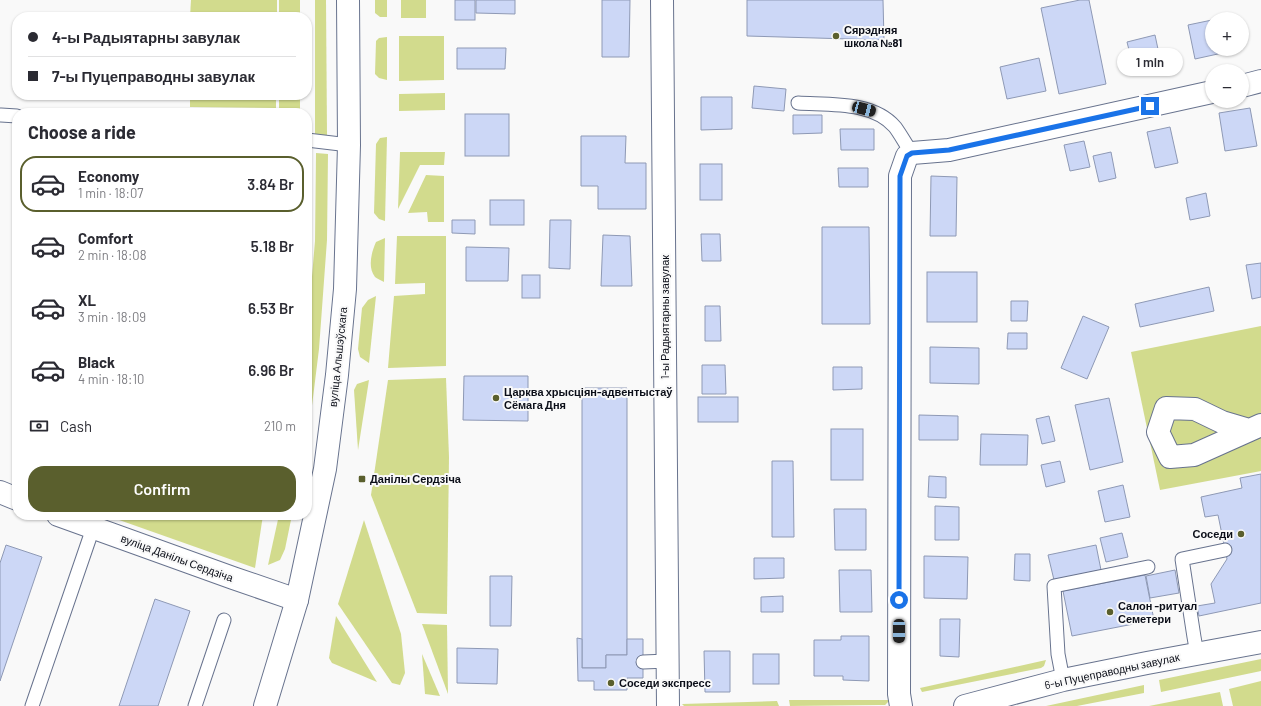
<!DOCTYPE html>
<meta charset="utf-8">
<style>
:root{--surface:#fff;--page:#f2f2f3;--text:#2b2b33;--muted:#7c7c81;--line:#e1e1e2;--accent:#5a5f2d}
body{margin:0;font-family:Barlow,sans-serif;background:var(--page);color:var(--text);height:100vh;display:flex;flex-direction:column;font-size:15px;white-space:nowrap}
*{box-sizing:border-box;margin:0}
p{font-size:13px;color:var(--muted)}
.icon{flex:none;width:22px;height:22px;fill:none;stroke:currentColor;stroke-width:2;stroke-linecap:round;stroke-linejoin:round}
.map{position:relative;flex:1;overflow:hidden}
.sheet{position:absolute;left:12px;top:108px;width:300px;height:412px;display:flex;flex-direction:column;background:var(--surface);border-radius:16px;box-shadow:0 1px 3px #0004}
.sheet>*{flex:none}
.hud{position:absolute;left:12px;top:12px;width:300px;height:88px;border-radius:16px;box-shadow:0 1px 3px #0004;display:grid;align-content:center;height:88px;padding:0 16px;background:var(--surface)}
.buttons{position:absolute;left:1205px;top:12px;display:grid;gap:8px}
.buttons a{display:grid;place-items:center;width:44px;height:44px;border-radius:50%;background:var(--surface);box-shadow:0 1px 3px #0004;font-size:20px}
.end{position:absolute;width:18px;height:18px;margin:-9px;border:5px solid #1a73e8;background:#fff;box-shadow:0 0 0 2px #fff}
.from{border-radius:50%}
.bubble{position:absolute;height:28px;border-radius:14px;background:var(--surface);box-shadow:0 1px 3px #0004;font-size:13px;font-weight:600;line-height:28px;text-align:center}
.car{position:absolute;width:12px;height:24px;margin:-12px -6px;border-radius:5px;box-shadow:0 0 3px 1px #0007;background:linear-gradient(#222 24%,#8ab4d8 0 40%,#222 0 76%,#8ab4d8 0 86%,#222 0)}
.hud b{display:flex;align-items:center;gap:14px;height:38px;font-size:15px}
.hud b+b{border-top:1px solid var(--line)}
.hud i{width:10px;height:10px;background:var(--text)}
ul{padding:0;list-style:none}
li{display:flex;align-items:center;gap:12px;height:56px;margin:0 8px 6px;padding:0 8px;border:2px solid transparent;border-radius:16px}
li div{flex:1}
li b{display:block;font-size:15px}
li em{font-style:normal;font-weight:600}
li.active{border-color:var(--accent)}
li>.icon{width:36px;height:36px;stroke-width:1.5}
h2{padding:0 16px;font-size:18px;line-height:48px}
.pay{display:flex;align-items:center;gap:10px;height:44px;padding:0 16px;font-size:15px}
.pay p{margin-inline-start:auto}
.cta{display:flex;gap:8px;margin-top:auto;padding:8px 16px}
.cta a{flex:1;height:46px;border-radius:16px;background:var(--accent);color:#fff;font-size:16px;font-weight:600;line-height:46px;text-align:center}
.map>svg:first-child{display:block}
.green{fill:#d2db8d}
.building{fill:#ccd7f6;stroke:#8e99b5}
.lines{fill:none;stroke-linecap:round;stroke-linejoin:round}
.lane-casing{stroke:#68738e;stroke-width:15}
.street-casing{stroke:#68738e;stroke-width:24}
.secondary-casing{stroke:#68738e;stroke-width:24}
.lane{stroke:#fff;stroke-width:13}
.street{stroke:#fff;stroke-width:22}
.secondary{stroke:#fff;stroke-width:22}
.route{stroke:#1a73e8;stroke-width:5}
.poi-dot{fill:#5a5f2d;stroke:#f9f9f9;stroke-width:1.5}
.labels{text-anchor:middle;stroke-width:4;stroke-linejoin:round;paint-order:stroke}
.poi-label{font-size:11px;font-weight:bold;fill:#0b0e18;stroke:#f9f9f9;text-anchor:start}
.street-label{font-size:11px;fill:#0b0e18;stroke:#f9f9f9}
</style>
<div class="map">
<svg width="1261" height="706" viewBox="0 0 1261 706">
<rect width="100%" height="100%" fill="#f9f9f9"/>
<g class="green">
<polygon points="191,0 277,0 277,17 190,17"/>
<rect x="279" y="0" width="21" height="17"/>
<polygon points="315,0 326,0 327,135 323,139 315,137"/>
<polygon points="375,0 387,0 387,17 380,17 375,13"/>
<rect x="401" y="0" width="25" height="18"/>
<polygon points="399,36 444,36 444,80 399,81"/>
<polygon points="387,37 387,80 379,78 375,74 376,41 379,38"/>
<polygon points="445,93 445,110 399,111 399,94"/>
<polygon points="190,95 276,95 276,108 190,107"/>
<rect x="279" y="95" width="21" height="18"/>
<polygon points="387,137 385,221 379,219 374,213 376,144 380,138"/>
<polygon points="400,152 445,152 444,165 420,165 398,209"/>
<polygon points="316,153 328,154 327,240 319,349 307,446 307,335 315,241"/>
<polygon points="426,175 444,176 444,222 428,222 427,212 408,213"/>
<polygon points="397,236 446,236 446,366 388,368 394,296 425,294 425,283 395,284"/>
<path d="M 385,238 L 384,282 C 381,280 377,279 375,277 C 367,267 372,251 376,242 Z"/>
<polygon points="376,296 369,363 360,357 358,349 362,308 368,300"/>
<polygon points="1261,326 1261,471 1160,490 1131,352"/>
<polygon points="446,378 449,457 447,614 417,613 371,495 388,380"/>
<polygon points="369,380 358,450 354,390 357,384"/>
<polygon points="105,515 263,515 255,568"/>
<polygon points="279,515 292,515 285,549 280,560 268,565"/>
<polygon points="364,520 401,634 405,673 400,685 392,683 338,604"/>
<polygon points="336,616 377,682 332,663 329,658"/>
<polygon points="422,624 447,625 448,694"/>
<polygon points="422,654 440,696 425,694"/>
<polygon points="1261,659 1261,671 1161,692 1159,680"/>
<polygon points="1046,660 1044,666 1041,668 922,692 920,688"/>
<polygon points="1261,681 1261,706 1233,706 1229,689"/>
<polygon points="1144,685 1144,693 1077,706 1046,706"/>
<polygon points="1220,692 1223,706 1149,706"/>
<polygon points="789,700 890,700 885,705 879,705 790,706"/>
<polygon points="777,701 779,706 684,706 682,704"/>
</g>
<g class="building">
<rect x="455" y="0" width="20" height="20"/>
<polygon points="476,0 515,0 515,14 476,13"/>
<polygon points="602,0 630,0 629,57 602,57"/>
<polygon points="747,0 883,0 884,40 747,36"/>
<polygon points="1080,0 1089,0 1106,84 1059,94 1041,8"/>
<polygon points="1212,20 1212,49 1235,49 1236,50 1195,59 1188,25"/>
<polygon points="1155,35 1162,68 1135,74 1127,42"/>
<polygon points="457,48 506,48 505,69 457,69"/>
<polygon points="1039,58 1046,91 1007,99 1000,67"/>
<polygon points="754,86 786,89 784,111 752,108"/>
<polygon points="701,97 732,97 732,129 701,130"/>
<polygon points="1250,108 1257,146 1225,151 1219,113"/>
<rect x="465" y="114" width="44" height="42"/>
<polygon points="793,115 822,115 822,133 793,134"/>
<polygon points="1170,127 1178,163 1155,168 1147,132"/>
<polygon points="840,129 874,129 874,150 841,150"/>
<polygon points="581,136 626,136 625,163 646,163 646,209 598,209 598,186 581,186"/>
<polygon points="1084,141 1090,167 1070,171 1064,145"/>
<polygon points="1111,152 1116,178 1099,182 1093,156"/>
<rect x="700" y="164" width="22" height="36"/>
<polygon points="838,168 868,168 868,187 839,187"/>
<polygon points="931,176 957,177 956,236 930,236"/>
<polygon points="1206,193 1210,216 1190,220 1186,198"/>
<rect x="490" y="200" width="34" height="25"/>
<polygon points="452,220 475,220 475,234 452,233"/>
<polygon points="550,220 571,220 570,269 549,268"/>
<polygon points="822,227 869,227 870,324 822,324"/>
<polygon points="701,234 720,234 721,261 702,261"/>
<polygon points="603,235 630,236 632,286 601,286"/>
<polygon points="466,247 509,248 508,281 466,281"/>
<polygon points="1261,263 1261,297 1252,299 1246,265"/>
<rect x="927" y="272" width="50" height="50"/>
<rect x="522" y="275" width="18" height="23"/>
<polygon points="1209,287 1214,311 1140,327 1135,304"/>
<polygon points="1011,301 1028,301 1027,321 1011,321"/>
<polygon points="705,306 720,306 721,341 705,341"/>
<polygon points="1083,316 1109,327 1087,379 1061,368"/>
<polygon points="1008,333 1027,333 1027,349 1007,349"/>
<polygon points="930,347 979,348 979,384 930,383"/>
<polygon points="702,365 725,365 726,394 702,394"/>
<polygon points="833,367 862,367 862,389 833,390"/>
<polygon points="464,376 528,376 528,421 463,420"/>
<polygon points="582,388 627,388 627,655 606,655 606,668 582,668"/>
<rect x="698" y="397" width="40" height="25"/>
<polygon points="1109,398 1123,462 1090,470 1075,405"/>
<polygon points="919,415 958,416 958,440 919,440"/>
<polygon points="1049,416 1055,441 1042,444 1036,419"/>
<rect x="831" y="429" width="32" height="51"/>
<polygon points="981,434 1028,435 1027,465 980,465"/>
<polygon points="772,461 793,461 794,537 772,537"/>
<polygon points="1060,461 1065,482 1046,487 1041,465"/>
<polygon points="1261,474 1261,603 1199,616 1197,606 1215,603 1211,584 1227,559 1218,515 1205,517 1201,497 1242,488 1240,478"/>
<polygon points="929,476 946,477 946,498 928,497"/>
<polygon points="1123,485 1130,517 1105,522 1098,491"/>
<polygon points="935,506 959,507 959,540 935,540"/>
<polygon points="834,509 866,509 866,550 835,550"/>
<polygon points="1122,533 1128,557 1106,562 1100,538"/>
<polygon points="6,545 42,557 0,681 0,563"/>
<polygon points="1096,545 1101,570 1054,580 1048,555"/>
<polygon points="1015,554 1030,554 1030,581 1014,580"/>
<polygon points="924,556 968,557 967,599 924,598"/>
<polygon points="754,558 784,558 784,578 754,579"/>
<polygon points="839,570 871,570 872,612 840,612"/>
<polygon points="1175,570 1179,593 1150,598 1146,576"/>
<polygon points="1145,575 1154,620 1072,636 1063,591"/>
<polygon points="490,576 512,576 511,626 490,626"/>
<polygon points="783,596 783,612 761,612 761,597"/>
<polygon points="155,599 190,611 165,685 158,706 119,706"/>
<polygon points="940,619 960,619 959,657 940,656"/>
<polygon points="841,636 869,636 869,681 843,680 843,676 814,676 814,640 841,640"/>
<polygon points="577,638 582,639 582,668 606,668 606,655 627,655 627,639 643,639 643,678 627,678 627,690 594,690 594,681 578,681"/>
<polygon points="457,648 498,649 497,684 457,683"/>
<polygon points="704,651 730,651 730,692 705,692"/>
<rect x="753" y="654" width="26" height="30"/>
</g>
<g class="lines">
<defs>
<g id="lane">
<path d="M 798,103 C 829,105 873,101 895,127 C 901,135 906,145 912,153"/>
<polyline points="1,115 17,116"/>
<polyline points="307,140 349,145"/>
<polyline points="1197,654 1194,637 1182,559 1225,550"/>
<polyline points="643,662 668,661"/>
<polyline points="1063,680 1058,654 1054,586 1148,567"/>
<polyline points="32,706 93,528"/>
<polyline points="195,706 224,620"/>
</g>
<g id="street">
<polyline points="662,0 668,706"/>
<polyline points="1242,86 1261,81"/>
<polyline points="1249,430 1222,422 1195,409 1166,408 1158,432 1170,457 1194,455 1261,425"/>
<polyline points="901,706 899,694 900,176 907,156 912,153 949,150 1212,92"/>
<polyline points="965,706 1063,680 1147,663 1261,642"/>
</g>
<g id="secondary">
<polyline points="0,492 17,499"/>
<polyline points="58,515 233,578 297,600"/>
<polyline points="265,706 297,600 325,469 337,375 345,289 349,145 348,0"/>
</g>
</defs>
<use href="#lane" class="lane-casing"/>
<use href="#street" class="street-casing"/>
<use href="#secondary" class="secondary-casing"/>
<use href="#lane" class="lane"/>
<use href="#street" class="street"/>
<use href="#secondary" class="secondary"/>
</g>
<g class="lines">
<polyline class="route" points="899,600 900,176 907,156 912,153 949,150 1150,106"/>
</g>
<g class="poi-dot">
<circle cx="836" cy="36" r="4"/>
<circle cx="496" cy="398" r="4"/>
<rect x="358" y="475" width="8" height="8" rx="2"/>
<circle cx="1241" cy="534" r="4"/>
<circle cx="1110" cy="612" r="4"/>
<circle cx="611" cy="683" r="4"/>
</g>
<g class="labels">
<g class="poi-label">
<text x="844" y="34">Сярэдняя<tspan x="844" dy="13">школа №81</tspan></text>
<text x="504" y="396">Царква хрысціян-адвентыстаў<tspan x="504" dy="13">Сёмага Дня</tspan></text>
<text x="370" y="483">Данілы Сердзіча</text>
<text x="1233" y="538" text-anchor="end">Соседи</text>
<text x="1118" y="610">Салон -ритуал<tspan x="1118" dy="13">Семетери</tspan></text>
<text x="619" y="687">Соседи экспресс</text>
</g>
<g class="street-label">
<text transform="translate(665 317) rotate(-90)" y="4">1-ы Радыятарны завулак</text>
<text transform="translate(338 357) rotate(-84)" y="4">вуліца Альшэўскага</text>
<text transform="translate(177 558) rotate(20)" y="4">вуліца Данілы Сердзіча</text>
<text transform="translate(1112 671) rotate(-12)" y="4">6-ы Пуцеправодны завулак</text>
</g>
</g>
</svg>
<div class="buttons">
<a>+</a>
<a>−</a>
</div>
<i class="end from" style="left:899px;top:600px"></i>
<i class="end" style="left:1150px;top:106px"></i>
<div class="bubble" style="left:1117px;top:48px;width:66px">1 min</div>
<i class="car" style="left:864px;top:109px;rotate:105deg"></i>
<i class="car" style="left:899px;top:631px;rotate:180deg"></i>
<div class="hud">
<b><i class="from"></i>4-ы Радыятарны завулак</b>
<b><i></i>7-ы Пуцеправодны завулак</b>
</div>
<section class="sheet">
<h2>Choose a ride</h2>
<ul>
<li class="active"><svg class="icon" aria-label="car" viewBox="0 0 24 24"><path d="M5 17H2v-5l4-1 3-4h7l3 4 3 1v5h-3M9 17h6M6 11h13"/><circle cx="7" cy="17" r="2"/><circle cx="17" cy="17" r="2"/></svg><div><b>Economy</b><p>1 min · 18:07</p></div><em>3.84 Br</em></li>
<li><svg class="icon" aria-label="car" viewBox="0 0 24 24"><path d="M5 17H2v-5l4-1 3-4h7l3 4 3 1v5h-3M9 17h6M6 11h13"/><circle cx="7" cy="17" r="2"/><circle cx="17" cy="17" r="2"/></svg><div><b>Comfort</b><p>2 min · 18:08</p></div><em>5.18 Br</em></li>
<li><svg class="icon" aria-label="car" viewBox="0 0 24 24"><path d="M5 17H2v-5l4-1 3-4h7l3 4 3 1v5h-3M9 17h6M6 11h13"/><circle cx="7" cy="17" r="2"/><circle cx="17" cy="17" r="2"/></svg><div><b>XL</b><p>3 min · 18:09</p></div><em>6.53 Br</em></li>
<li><svg class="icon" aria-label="car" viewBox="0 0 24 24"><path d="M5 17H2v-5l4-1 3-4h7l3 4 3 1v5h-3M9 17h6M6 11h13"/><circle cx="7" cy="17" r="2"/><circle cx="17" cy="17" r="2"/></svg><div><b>Black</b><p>4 min · 18:10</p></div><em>6.96 Br</em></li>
</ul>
<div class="pay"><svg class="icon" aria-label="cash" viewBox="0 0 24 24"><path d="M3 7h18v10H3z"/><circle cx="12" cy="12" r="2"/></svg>Cash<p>210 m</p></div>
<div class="cta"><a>Confirm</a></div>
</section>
</div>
